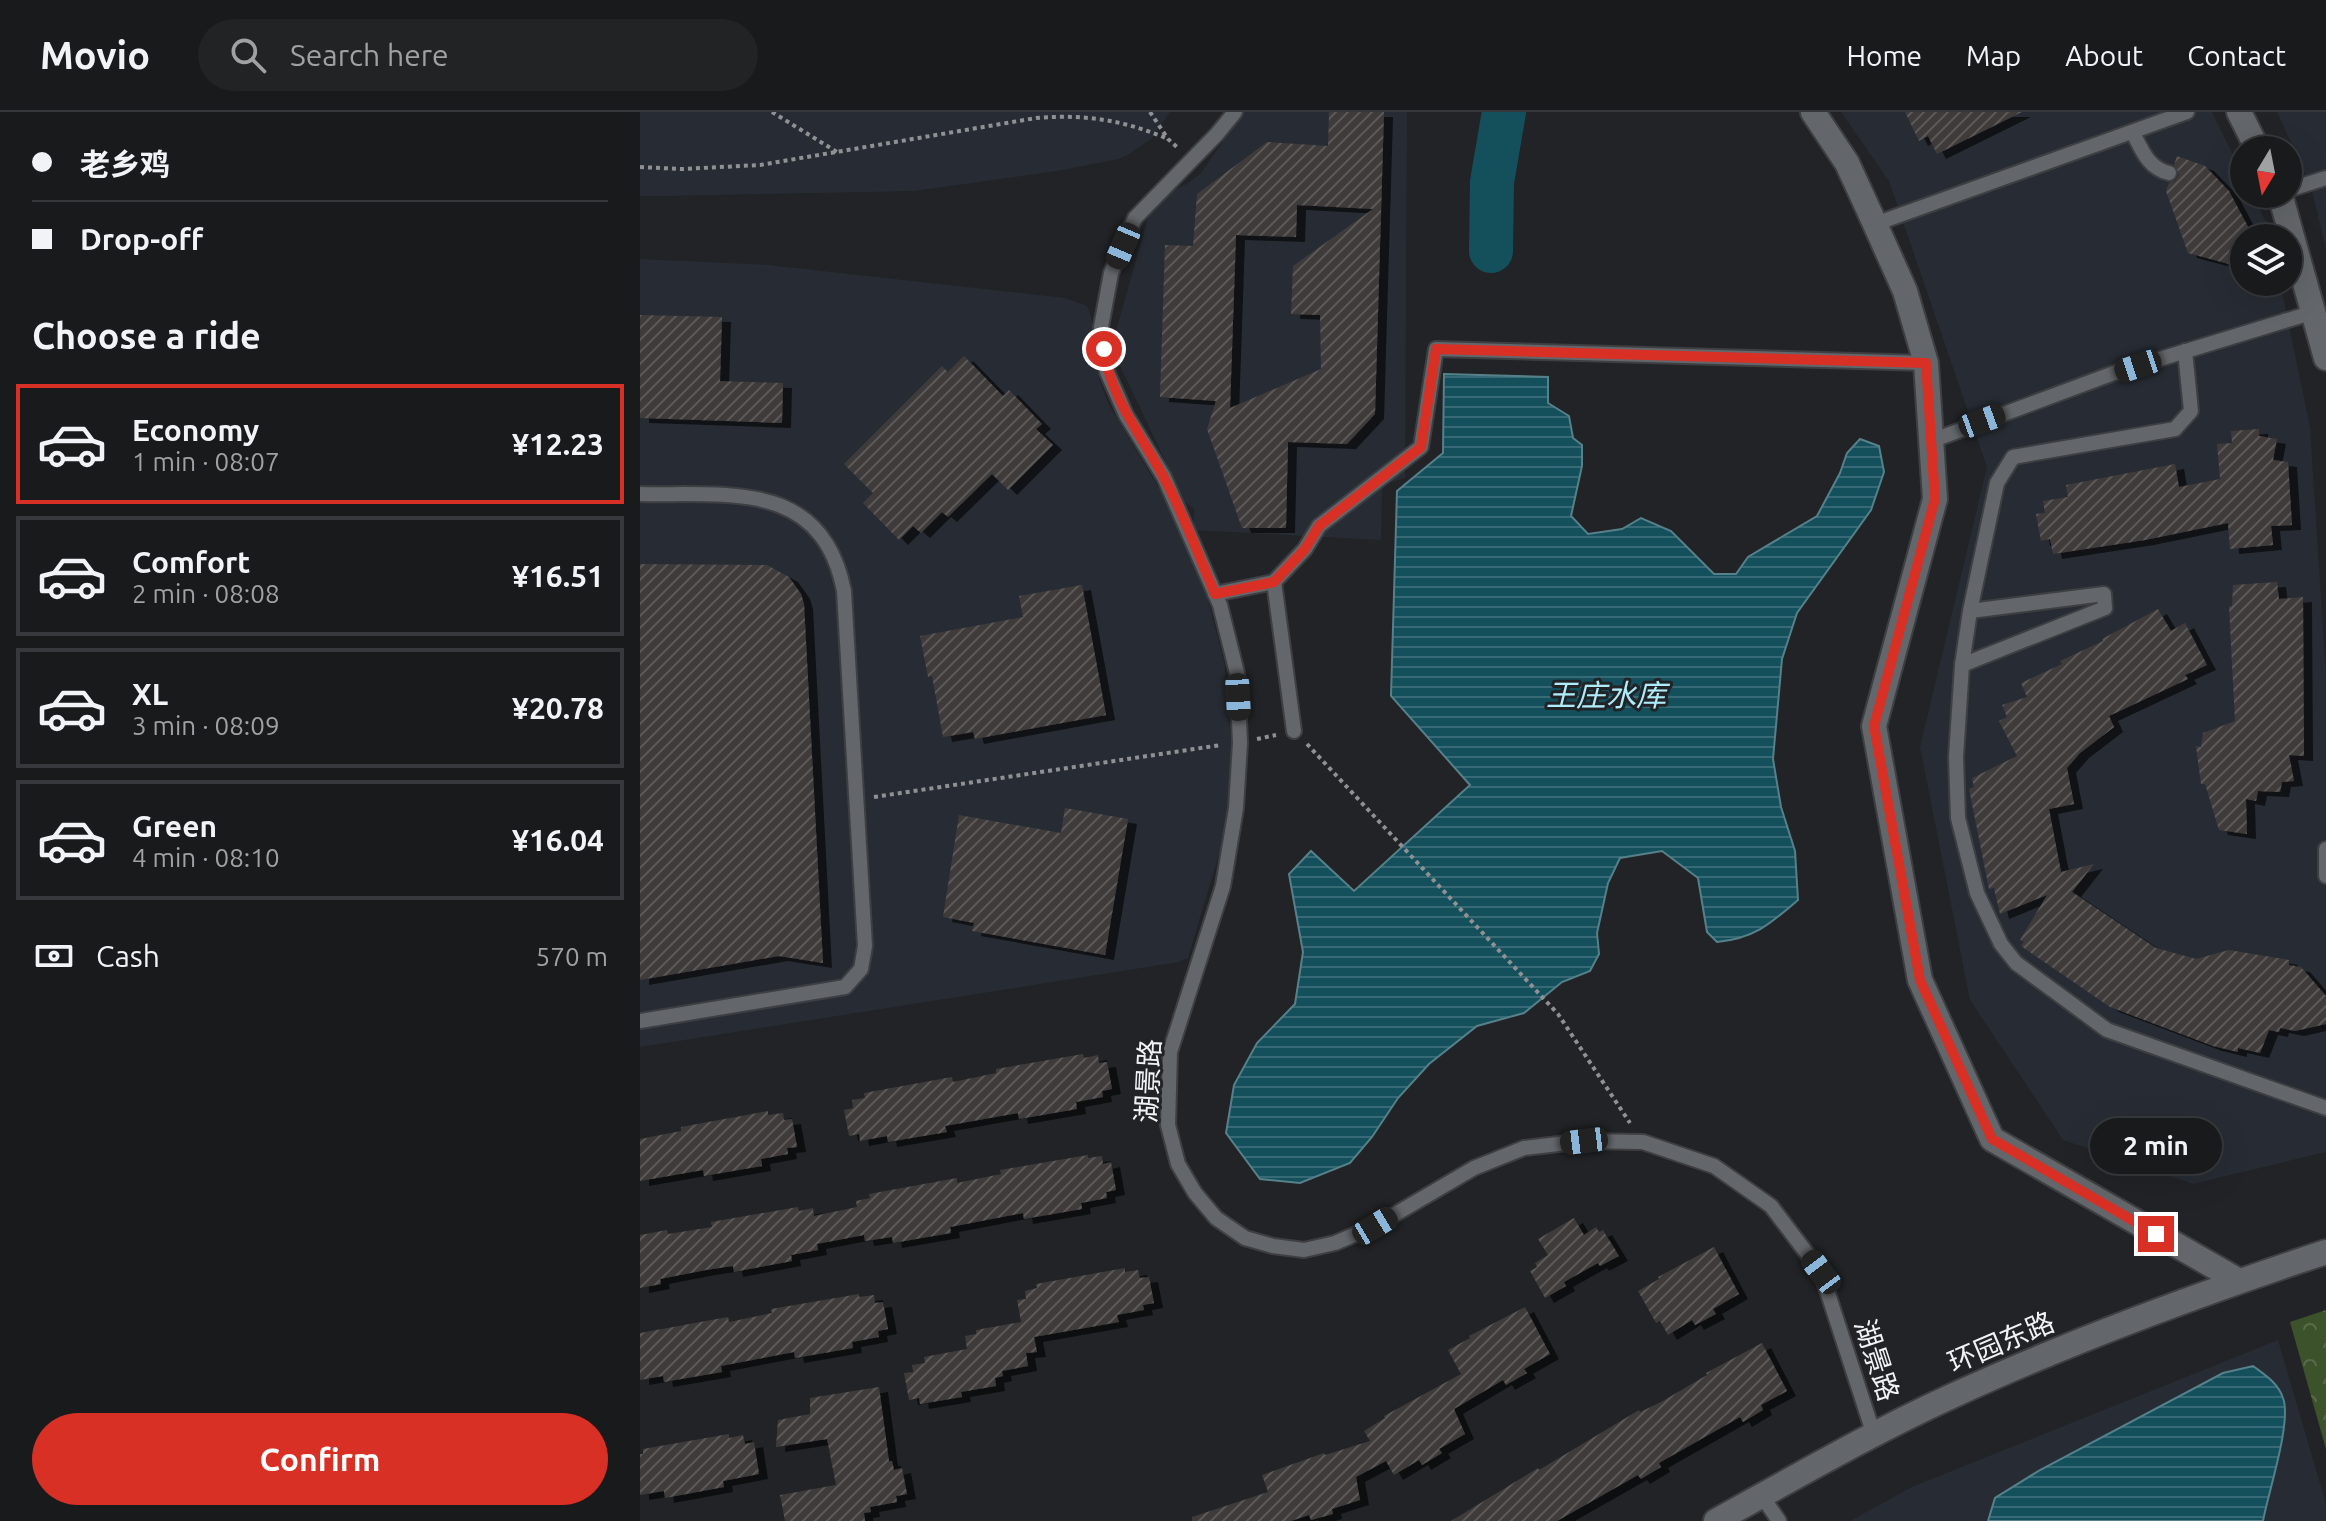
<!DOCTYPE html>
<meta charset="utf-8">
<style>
:root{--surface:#191a1c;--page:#222325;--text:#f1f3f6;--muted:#9fa1a3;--line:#37383b;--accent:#d93025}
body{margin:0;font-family:Ubuntu,"Noto Sans SC",sans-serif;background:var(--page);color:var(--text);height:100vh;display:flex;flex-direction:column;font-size:30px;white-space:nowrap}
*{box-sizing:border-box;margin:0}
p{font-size:26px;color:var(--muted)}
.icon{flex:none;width:44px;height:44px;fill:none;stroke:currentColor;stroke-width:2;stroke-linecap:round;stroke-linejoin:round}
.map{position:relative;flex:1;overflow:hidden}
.panel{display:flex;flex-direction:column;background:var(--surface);width:640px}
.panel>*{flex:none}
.banner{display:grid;align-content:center;height:176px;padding:0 32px;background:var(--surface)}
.needle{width:52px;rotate:190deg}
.tools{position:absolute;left:1590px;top:24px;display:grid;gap:16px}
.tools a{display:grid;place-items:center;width:72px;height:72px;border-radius:50%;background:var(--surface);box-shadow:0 8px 32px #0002,0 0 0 2px var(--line);font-size:40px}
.end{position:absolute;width:36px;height:36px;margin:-18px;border:10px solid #d93025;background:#fff;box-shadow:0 0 0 4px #fff}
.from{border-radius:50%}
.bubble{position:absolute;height:56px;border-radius:28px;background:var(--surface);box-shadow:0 8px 32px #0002,0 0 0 2px var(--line);font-size:26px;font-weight:600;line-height:56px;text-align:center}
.car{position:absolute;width:24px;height:48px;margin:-24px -12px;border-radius:10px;box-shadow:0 0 6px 2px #0007;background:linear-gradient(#222 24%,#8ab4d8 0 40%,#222 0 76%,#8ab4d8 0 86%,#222 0)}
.banner b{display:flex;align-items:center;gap:28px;height:76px;font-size:30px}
.banner b+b{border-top:2px solid var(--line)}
.banner i{width:20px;height:20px;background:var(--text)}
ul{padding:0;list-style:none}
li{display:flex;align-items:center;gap:24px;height:120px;margin:0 16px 12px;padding:0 16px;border:4px solid var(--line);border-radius:0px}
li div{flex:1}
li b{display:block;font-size:30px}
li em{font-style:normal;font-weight:600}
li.selected{border-color:var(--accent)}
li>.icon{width:72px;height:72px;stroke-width:1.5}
h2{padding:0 32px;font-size:36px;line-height:96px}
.pay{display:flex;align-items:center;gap:20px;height:88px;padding:0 32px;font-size:30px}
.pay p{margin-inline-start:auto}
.button{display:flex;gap:16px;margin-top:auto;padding:16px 32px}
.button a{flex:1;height:92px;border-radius:48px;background:var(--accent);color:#fff;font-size:32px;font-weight:600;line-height:92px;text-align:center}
header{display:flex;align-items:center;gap:48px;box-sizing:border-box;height:112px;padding:0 40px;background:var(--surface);border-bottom:2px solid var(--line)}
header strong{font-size:38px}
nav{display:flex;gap:44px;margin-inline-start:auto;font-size:28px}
.search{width:560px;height:72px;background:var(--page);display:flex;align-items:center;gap:20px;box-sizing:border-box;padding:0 28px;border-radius:44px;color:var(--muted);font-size:30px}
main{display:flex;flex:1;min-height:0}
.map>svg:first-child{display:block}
.built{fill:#272c34}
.forest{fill:url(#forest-crowns)}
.water{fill:url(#water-rules);stroke:#56818a;stroke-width:2}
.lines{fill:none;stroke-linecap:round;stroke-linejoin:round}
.river{stroke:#14505c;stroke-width:44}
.building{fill:url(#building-hatch);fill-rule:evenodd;filter:url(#shadow)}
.lane-casing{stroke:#3e3f42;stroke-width:18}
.street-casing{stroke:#3e3f42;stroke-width:28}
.secondary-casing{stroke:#3e3f42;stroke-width:28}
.path{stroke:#8f9194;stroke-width:4;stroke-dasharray:4 4;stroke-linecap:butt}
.lane{stroke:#63666a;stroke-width:14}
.street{stroke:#63666a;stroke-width:24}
.secondary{stroke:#63666a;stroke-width:24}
.route{stroke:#d93025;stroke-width:10}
.labels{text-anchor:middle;stroke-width:6;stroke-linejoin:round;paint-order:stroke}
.street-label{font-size:28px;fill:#f1f2f5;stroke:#212326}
.water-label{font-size:30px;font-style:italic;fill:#afecfa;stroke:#212326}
</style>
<header>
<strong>Movio</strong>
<div class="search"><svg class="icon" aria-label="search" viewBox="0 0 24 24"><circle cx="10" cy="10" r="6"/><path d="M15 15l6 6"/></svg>Search here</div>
<nav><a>Home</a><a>Map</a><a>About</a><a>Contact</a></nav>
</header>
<main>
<section class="panel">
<div class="banner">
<b><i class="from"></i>老乡鸡</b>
<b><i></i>Drop-off</b>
</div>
<h2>Choose a ride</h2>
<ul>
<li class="selected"><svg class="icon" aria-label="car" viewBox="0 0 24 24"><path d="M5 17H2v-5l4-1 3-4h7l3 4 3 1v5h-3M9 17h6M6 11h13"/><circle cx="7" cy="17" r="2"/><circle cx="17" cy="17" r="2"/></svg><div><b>Economy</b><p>1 min · 08:07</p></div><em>¥12.23</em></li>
<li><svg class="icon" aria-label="car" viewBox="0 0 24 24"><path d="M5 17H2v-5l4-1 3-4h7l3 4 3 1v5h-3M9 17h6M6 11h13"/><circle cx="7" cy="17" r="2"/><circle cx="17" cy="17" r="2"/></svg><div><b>Comfort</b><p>2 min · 08:08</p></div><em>¥16.51</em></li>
<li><svg class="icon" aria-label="car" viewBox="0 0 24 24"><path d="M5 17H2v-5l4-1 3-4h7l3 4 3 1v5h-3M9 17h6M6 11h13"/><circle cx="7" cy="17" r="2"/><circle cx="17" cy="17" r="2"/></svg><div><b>XL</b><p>3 min · 08:09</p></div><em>¥20.78</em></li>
<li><svg class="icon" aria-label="car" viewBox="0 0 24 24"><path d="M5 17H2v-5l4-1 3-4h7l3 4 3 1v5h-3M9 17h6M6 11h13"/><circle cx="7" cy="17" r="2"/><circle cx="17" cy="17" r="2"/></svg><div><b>Green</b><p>4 min · 08:10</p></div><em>¥16.04</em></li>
</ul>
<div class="pay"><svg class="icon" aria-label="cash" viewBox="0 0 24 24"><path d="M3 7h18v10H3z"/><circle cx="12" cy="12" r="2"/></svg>Cash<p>570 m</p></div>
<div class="button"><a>Confirm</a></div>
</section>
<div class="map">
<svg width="1686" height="1409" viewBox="0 0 1686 1409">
<defs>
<pattern id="forest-crowns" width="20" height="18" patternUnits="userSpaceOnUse" patternTransform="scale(2)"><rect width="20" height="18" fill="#3c522a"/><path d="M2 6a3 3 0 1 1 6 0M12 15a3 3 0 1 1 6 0" fill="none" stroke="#596b4a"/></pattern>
<pattern id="water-rules" width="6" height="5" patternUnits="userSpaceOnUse" patternTransform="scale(2)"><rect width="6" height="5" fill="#14505c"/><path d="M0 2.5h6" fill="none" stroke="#376a74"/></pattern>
<pattern id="building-hatch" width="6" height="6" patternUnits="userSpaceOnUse" patternTransform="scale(2)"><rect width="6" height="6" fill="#403b3b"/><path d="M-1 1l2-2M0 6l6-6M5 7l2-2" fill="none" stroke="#5c5858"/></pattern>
<filter id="shadow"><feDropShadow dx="9" dy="5" stdDeviation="0" flood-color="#0009"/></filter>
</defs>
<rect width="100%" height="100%" fill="#212326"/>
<g class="built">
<polygon points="0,0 530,0 511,27 489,42 479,47 417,59 274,79 27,84 0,84"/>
<polygon points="603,0 767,0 765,366 742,373 741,428 554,418 554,397 544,389 475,243 473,229 512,92 521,83 547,72 561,61"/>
<polygon points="1201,0 1572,0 1604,65 1604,82 1612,82 1628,113 1631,126 1604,126 1604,170 1640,170 1670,315 1686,565 1686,1040 1553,1072 1423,1028 1330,888 1280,635 1347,355 1249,69"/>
<polygon points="1637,0 1686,0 1686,137 1671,75"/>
<polygon points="0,147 128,153 425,186 447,194 451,204 459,267 469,293 536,405 565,476 585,554 592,644 587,715 548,846 539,850 0,935"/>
<polygon points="1638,1228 1686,1392 1686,1409 1210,1409 1272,1375"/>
</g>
<polygon class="forest" points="1686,1198 1686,1337 1650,1210"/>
<g class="water">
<path d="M 804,262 L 908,265 L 908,291 L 929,304 L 933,326 L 942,333 L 942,354 L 931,404 L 948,422 L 982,417 L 1001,406 L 1031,419 L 1074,462 L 1096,462 L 1108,445 L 1177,404 L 1200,361 L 1207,341 L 1220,327 L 1239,334 L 1244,360 L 1231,398 L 1157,501 L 1142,547 L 1133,647 L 1141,695 L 1155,739 L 1158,788 C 1130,812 1115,826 1077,830 L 1067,820 L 1058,766 L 1022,739 L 980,746 L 968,771 L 957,821 L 959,842 L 950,859 L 922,870 L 884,901 L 837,914 L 789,952 L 758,986 L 732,1025 L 710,1051 L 660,1071 L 620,1067 L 586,1021 L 594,973 L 617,931 L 655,892 L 663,840 L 649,762 L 671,739 L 714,779 L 830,673 L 751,584 L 757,379 L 803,341 Z"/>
<path d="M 1613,1254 C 1625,1263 1638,1271 1643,1286 C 1652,1310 1628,1381 1623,1409 L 1348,1409 L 1355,1386 L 1400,1358 L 1583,1261 Z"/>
</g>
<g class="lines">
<polyline class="river" points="851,139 852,70 864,0"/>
</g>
<g class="building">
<path d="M 689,0 L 744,0 L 735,302 L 707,332 L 648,330 L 646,416 L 602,416 L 567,317 L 576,289 L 520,285 L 525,133 L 553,134 L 557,82 L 627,30 L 688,34 ZM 657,93 L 733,97 L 653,154 L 651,202 L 680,203 L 681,257 L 590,296 L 596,123 L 656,125 Z"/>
<polygon points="1265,0 1382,0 1297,42 1288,24 1279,29"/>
<polygon points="1537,44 1565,54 1589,79 1614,126 1604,126 1604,156 1548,141 1526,79 1529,71 1535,69 1539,63 1534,53"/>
<polygon points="0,203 82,205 80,269 143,271 142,311 0,306"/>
<polygon points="324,244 363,284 369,278 402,312 396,317 413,333 368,378 352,362 308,405 302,400 281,421 273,414 259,428 223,391 233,381 204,352 302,254 308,260"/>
<polygon points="1619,317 1619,324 1637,327 1633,348 1648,350 1652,413 1631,414 1633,433 1590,437 1588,411 1505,428 1413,442 1410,427 1401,429 1396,402 1405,401 1403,389 1428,385 1426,373 1535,352 1539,375 1580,367 1577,332 1592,331 1591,319"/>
<polygon points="0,452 127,453 149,465 161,482 164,492 183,851 139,844 0,868"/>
<polygon points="1637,470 1639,487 1663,485 1664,644 1649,643 1654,669 1642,670 1640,680 1618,679 1616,689 1606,687 1607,722 1579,718 1565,672 1561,672 1556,634 1561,635 1563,621 1595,609 1589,494 1592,494 1593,473"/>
<polygon points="442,473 466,603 335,627 333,620 303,625 292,564 288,565 280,524 383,505 379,484"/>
<polygon points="1518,497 1531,519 1545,511 1567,553 1545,563 1548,567 1469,604 1474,615 1440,641 1427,656 1434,692 1409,697 1421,760 1454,752 1432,780 1516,836 1556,847 1589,838 1649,848 1649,853 1661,855 1686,884 1686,912 1655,919 1640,916 1639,920 1629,918 1620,941 1598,936 1598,940 1573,934 1470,895 1381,834 1384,830 1380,828 1407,783 1360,802 1354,776 1349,777 1329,677 1334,675 1332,666 1377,644 1359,609 1367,605 1362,593 1387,585 1381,571 1422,552 1420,549 1463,529 1462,527"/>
<polygon points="425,696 488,707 465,843 332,819 334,811 303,805 319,703 421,721"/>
<polygon points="443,942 444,946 458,943 459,951 467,950 472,977 462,979 463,985 436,990 437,997 379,1007 378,1001 305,1014 307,1020 248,1030 247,1024 220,1029 219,1022 209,1024 204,998 213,996 212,988 225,986 224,981 312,965 313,970 356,961 356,957"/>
<polygon points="128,999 128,1003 143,1001 144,1008 152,1007 157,1035 147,1036 148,1042 121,1047 122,1054 64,1064 63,1058 0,1069 0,1027 41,1019 41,1015"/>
<polygon points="448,1043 448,1046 462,1044 463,1052 471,1050 476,1078 466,1080 467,1086 441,1091 442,1097 384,1107 383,1101 310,1115 311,1121 253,1131 252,1125 225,1129 224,1123 177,1132 178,1138 151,1143 152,1149 94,1160 93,1154 66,1158 20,1167 21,1172 0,1176 0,1123 27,1118 28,1122 72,1115 71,1110 158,1095 159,1099 173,1096 174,1104 217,1095 216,1089 230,1086 229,1082 317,1066 317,1071 361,1062 360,1058"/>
<polygon points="934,1106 944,1123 956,1115 959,1120 963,1118 979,1144 960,1154 958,1151 924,1170 926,1174 905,1186 890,1159 897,1155 895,1151 908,1143 898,1127"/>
<polygon points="1074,1135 1099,1182 1073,1197 1076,1202 1055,1213 1052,1208 1028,1223 1020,1209 1016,1211 998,1179 1019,1167 1018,1165"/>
<polygon points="485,1156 485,1160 498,1158 500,1166 509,1165 514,1191 503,1193 504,1198 477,1203 479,1210 394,1225 397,1240 386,1241 388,1254 362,1259 363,1264 355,1266 356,1274 321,1280 322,1285 280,1292 279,1286 269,1288 264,1261 273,1260 272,1253 285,1251 284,1245 327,1237 325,1224 336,1222 336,1218 381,1210 377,1188 386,1187 385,1179 397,1176 396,1172"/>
<polygon points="219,1182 219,1185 234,1183 235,1191 243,1190 248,1217 238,1219 239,1225 212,1230 213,1236 155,1246 154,1240 81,1254 82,1260 24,1270 23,1264 0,1268 0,1221 88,1205 89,1210 132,1201 131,1197"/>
<polygon points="885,1195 910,1242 884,1257 887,1261 866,1273 863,1268 814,1297 825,1322 799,1337 802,1341 782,1353 779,1348 754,1363 746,1349 716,1365 720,1388 692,1397 693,1402 671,1408 669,1403 651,1409 552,1409 552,1405 628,1380 622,1363 684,1341 685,1343 730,1329 724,1319 745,1306 744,1304 821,1262 808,1238 830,1226 829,1224"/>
<polygon points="1122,1231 1147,1279 1121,1293 1123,1298 1103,1310 1100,1305 1019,1351 1021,1355 1001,1367 998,1363 917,1409 811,1409 898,1356 899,1358 999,1298 1000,1300 1021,1290 1067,1263 1066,1261"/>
<polygon points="239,1275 249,1349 252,1349 254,1358 262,1356 267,1382 256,1384 257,1390 230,1395 231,1400 224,1401 225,1409 145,1409 140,1383 196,1373 187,1327 136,1335 138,1308 170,1302 170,1286"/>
<polygon points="89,1322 89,1326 103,1323 105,1332 114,1330 119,1362 83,1369 84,1375 25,1386 24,1379 0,1383 0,1342 3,1342 3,1337"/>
</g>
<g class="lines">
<defs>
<g id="lane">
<polyline points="595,0 577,22 495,106 471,161 461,215 467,260 486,303 524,365 580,493 597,561 600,631 596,696 583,774 530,940 528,1013 538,1052 555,1081 576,1106 605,1126 633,1134 664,1138 695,1131 735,1114 834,1056 884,1036 944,1029 1003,1030 1074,1054 1131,1094 1181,1160 1234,1323"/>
<path d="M 1493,21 C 1502,38 1508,56 1529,61"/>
<polyline points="1648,78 1686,66"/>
<polyline points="1235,112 1547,0"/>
<polyline points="1291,329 1474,261 1674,200"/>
<path d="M 0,382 C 88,384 182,367 204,479 L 225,834 L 221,857 L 205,875 L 0,909"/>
<polyline points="575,482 634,470"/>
<polyline points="1330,499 1464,482 1465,496 1322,553 1330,499 1357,371 1373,345 1535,317 1551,299 1545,239"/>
<polyline points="1322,553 1316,645 1318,706 1337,781 1361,832 1376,851 1467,918 1686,996"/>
<polyline points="654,619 634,470 665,437 679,414 781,335 796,237 1286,251"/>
<polyline points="1686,737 1686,764"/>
<polyline points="1122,1384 1139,1409"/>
</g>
<g id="street">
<polyline points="1173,0 1207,51 1235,112 1265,179 1286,251 1295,387 1234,614 1280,868 1352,1027 1599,1169"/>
<polyline points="1599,0 1618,38"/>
<polyline points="1640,82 1686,246"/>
</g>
<path id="secondary" d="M 1076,1409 C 1154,1366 1231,1321 1312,1284 C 1433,1228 1559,1182 1686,1140"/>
</defs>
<use href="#lane" class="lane-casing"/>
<use href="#street" class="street-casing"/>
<use href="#secondary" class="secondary-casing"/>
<g class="path">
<polyline points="132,0 197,40"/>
<polyline points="510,0 528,27 538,36"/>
<path d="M 0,55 L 42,57 L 120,53 L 396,6 C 444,2 484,8 528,27"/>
<polyline points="617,627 636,623"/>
<polyline points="667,632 918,902 990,1011"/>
<polyline points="234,685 581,633"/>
</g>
<use href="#lane" class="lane"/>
<use href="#street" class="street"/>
<use href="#secondary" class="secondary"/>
</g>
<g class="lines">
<path class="route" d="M 464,237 C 470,286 501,322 523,364 C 544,402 558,443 575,482 L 634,470 L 665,437 L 679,414 L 781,335 L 796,237 L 1286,251 L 1295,387 L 1234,614 L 1280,868 L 1352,1027 L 1516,1122"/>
</g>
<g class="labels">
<g class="street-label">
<text transform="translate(508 969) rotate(-87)" y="10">湖景路</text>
<text transform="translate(1361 1230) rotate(-23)" y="10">环园东路</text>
<text transform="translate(1237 1248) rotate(72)" y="10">湖景路</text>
</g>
<g class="water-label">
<text x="966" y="594">王庄水库</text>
</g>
</g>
</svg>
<div class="tools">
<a><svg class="needle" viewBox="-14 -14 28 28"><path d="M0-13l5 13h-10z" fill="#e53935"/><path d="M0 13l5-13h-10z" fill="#9fa1a3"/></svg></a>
<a><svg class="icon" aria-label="layers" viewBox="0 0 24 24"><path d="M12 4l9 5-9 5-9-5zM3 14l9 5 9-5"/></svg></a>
</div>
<i class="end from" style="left:464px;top:237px"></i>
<i class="end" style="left:1516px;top:1122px"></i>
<div class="bubble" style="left:1450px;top:1006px;width:132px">2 min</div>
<i class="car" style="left:483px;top:134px;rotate:203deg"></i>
<i class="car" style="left:1498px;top:254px;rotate:252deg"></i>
<i class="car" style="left:1342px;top:309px;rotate:70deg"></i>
<i class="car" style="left:598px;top:585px;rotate:177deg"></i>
<i class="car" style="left:944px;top:1029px;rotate:263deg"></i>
<i class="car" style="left:735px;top:1114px;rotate:59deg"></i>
<i class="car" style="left:1181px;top:1160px;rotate:323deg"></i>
</div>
</main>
